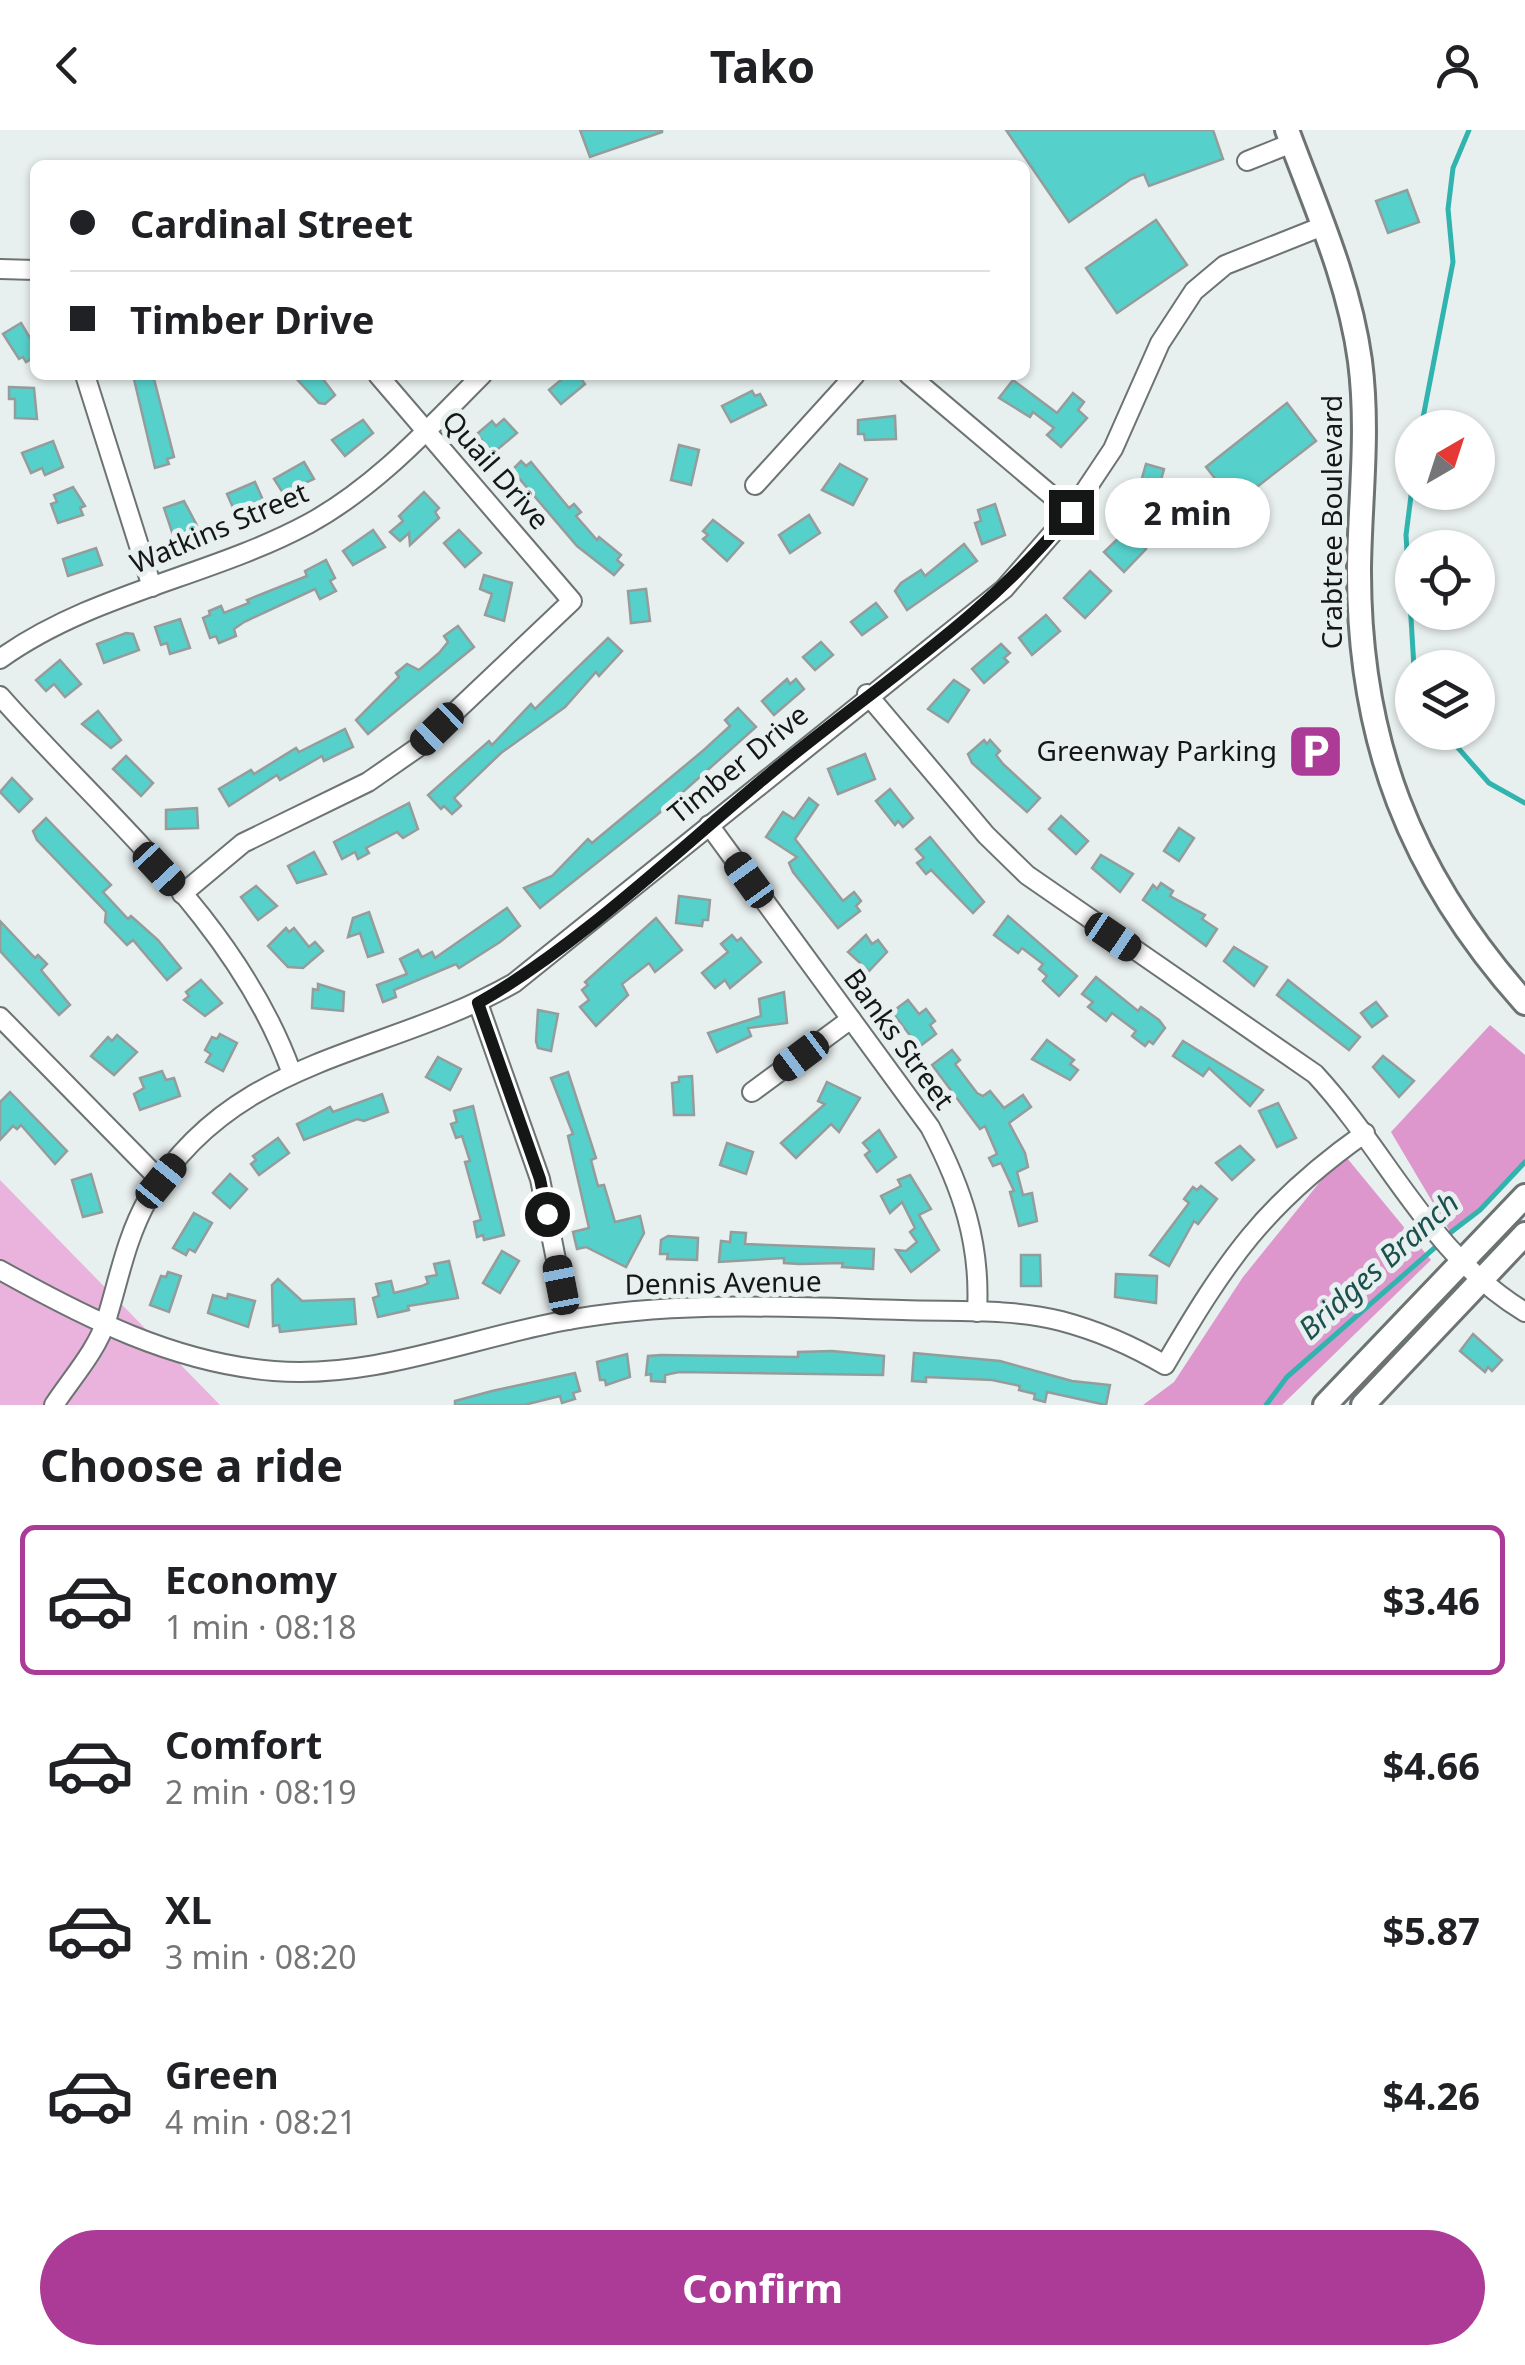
<!DOCTYPE html>
<meta charset="utf-8">
<style>
:root{--surface:#fff;--page:#f2f2f2;--text:#202124;--muted:#757577;--line:#e0e0e0;--accent:#ab3b97}
body{margin:0;font-family:"Noto Sans",sans-serif;background:var(--page);color:var(--text);height:100vh;display:flex;flex-direction:column;font-size:38px;white-space:nowrap}
*{box-sizing:border-box;margin:0}
p{font-size:32px;color:var(--muted)}
.icon{flex:none;width:55px;height:55px;fill:none;stroke:currentColor;stroke-width:2;stroke-linecap:round;stroke-linejoin:round}
.map{position:relative;height:1275px;overflow:hidden}
.details{display:flex;flex-direction:column;background:var(--surface);flex:1}
.details>*{flex:none}
.banner{position:absolute;left:30px;top:30px;width:1000px;height:220px;border-radius:15px;box-shadow:0 2px 8px #0004;display:grid;align-content:center;height:220px;padding:0 40px;background:var(--surface)}
.needle{width:65px;rotate:39deg}
.tools{position:absolute;left:1395px;top:280px;display:grid;gap:20px}
.tools a{display:grid;place-items:center;width:100px;height:100px;border-radius:50%;background:var(--surface);box-shadow:0 2px 8px #0004;font-size:50px}
.end{position:absolute;width:45px;height:45px;margin:-22px;border:12px solid #141716;background:#fff;box-shadow:0 0 0 5px #fff}
.from{border-radius:50%}
.bubble{position:absolute;height:70px;border-radius:35px;background:var(--surface);box-shadow:0 2px 8px #0004;font-size:32px;font-weight:700;line-height:70px;text-align:center}
.car{position:absolute;width:30px;height:60px;margin:-30px -15px;border-radius:12px;box-shadow:0 0 8px 2px #0007;background:linear-gradient(#222 24%,#8ab4d8 0 40%,#222 0 76%,#8ab4d8 0 86%,#222 0)}
.banner b{display:flex;align-items:center;gap:35px;height:95px;font-size:38px}
.banner b+b{border-top:2px solid var(--line)}
.banner i{width:25px;height:25px;background:var(--text)}
ul{padding:0;list-style:none}
li{display:flex;align-items:center;gap:30px;height:150px;margin:0 20px 15px;padding:0 20px;border:5px solid transparent;border-radius:15px}
li div{flex:1}
li b{display:block;font-size:38px}
li em{font-style:normal;font-weight:700}
li.active{border-color:var(--accent)}
li>.icon{width:90px;height:90px;stroke-width:1.5}
h2{padding:0 40px;font-size:45px;line-height:120px}
.action{display:flex;gap:20px;margin-top:auto;padding:20px 40px}
.action a{flex:1;height:115px;border-radius:60px;background:var(--accent);color:#fff;font-size:40px;font-weight:700;line-height:115px;text-align:center}
header{display:flex;justify-content:space-between;align-items:center;height:130px;padding:0 40px;background:var(--surface);font-size:45px;font-weight:700}
.map>svg:first-child{display:block}
.green{fill:#eab3dd}
.forest{fill:#dd97cc}
.lines{fill:none;stroke-linecap:round;stroke-linejoin:round}
.stream{stroke:#31b3ae;stroke-width:5}
.building{fill:#56d0cb;stroke:#959c9c;stroke-width:2.5}
.minor-casing{stroke:#6d7373;stroke-width:22}
.major-casing{stroke:#6d7373;stroke-width:28}
.minor{stroke:#fff;stroke-width:18}
.major{stroke:#fff;stroke-width:22}
.route{stroke:#141716;stroke-width:12}
.labels{text-anchor:middle;stroke-width:10;stroke-linejoin:round;paint-order:stroke}
.street-label{font-size:28px;fill:#141716;stroke:#e8efef}
.poi-label{font-size:28px;fill:#141716;stroke:#e8efef;text-anchor:end}
.water-label{font-size:30px;font-style:italic;fill:#1b504e;stroke:#e8efef}
</style>
<header><svg class="icon" aria-label="back" viewBox="0 0 24 24"><path d="M15 5l-7 7 7 7"/></svg>Tako<svg class="icon" aria-label="person" viewBox="0 0 24 24"><circle cx="12" cy="8" r="4"/><path d="M4 21q1-7 8-7t8 7"/></svg></header>
<div class="map">
<svg width="1525" height="1275" viewBox="0 0 1525 1275">
<rect width="100%" height="100%" fill="#e8efef"/>
<polygon class="green" points="0,1050 220,1275 0,1275"/>
<g class="forest">
<polygon points="1490,895 1525,925 1525,1033 1452,1105 1391,1002"/>
<polygon points="1347,1028 1431,1130 1282,1275 1143,1275 1174,1252 1243,1147 1323,1048"/>
</g>
<g class="lines">
<g class="stream">
<polyline points="1421,298 1453,132 1448,79 1453,38 1469,0"/>
<polyline points="1412,358 1406,405 1414,538"/>
<polyline points="1444,602 1489,653 1525,673"/>
<polyline points="1446,1106 1480,1080 1525,1032"/>
<polyline points="1266,1275 1287,1247 1439,1114"/>
</g>
</g>
<g class="building">
<polygon points="580,0 662,0 662,2 590,27"/>
<polygon points="1006,0 1213,0 1223,29 1149,56 1144,44 1131,49 1069,92"/>
<polygon points="1407,60 1419,92 1388,103 1376,71"/>
<polygon points="1156,90 1187,135 1117,183 1086,138"/>
<polygon points="21,193 35,216 35,227 26,232 23,227 19,229 3,204"/>
<polygon points="133,245 153,245 174,327 167,329 169,334 155,338"/>
<polygon points="293,245 320,245 335,265 325,274 319,273"/>
<polygon points="567,245 578,245 585,254 561,274 549,260"/>
<polygon points="1013,250 1057,283 1073,263 1084,272 1078,280 1087,288 1061,317 1047,305 1054,298 1033,282 1030,287 999,268"/>
<polygon points="9,257 34,258 37,289 15,288 15,269 9,269"/>
<polygon points="752,261 755,266 760,264 766,275 731,292 722,276"/>
<polygon points="1287,273 1316,311 1235,374 1206,337"/>
<polygon points="895,286 896,309 865,310 864,304 858,304 858,290"/>
<polygon points="504,289 517,303 493,323 477,304 492,291 496,296"/>
<polygon points="363,290 373,303 345,326 332,310"/>
<polygon points="53,311 63,337 45,345 42,338 31,343 22,323"/>
<polygon points="679,315 699,320 691,355 671,350"/>
<polygon points="521,331 526,336 531,332 569,378 574,374 581,382 576,386 597,410 599,407 621,425 617,430 623,435 614,445 577,416 512,340"/>
<polygon points="304,332 314,349 283,363 274,349"/>
<polygon points="840,334 867,349 853,375 822,360"/>
<polygon points="1146,334 1164,339 1156,368 1151,366 1149,372 1136,369"/>
<polygon points="255,352 263,370 256,373 258,377 235,382 227,364"/>
<polygon points="73,357 85,376 80,378 83,385 58,393 51,374 57,372 54,365"/>
<polygon points="424,362 439,378 435,382 439,388 410,415 409,403 400,411 390,402 403,391 399,386"/>
<polygon points="184,371 202,405 175,411 164,378"/>
<polygon points="995,374 1005,405 982,414 975,393 981,391 978,380"/>
<polygon points="809,385 820,403 790,423 779,405"/>
<polygon points="713,390 743,413 727,431 703,409 708,405 703,401"/>
<polygon points="373,400 385,417 353,435 343,421"/>
<polygon points="459,400 481,423 465,437 444,413"/>
<polygon points="1127,400 1146,419 1124,442 1104,422"/>
<polygon points="964,414 977,431 907,480 895,461 901,453 921,440 925,446"/>
<polygon points="96,418 102,435 68,446 63,429"/>
<polygon points="326,430 335,448 330,451 336,461 320,469 315,459 244,492 234,499 236,506 219,513 216,506 210,508 203,488 210,485 209,481 221,476 224,483 249,473 247,470 307,446 305,441"/>
<polygon points="1090,441 1111,461 1085,488 1064,468"/>
<polygon points="484,445 512,453 504,491 485,485 492,464 480,459"/>
<polygon points="646,459 650,491 631,493 628,461"/>
<polygon points="876,473 887,487 862,505 851,492"/>
<polygon points="1046,485 1060,501 1032,525 1019,508"/>
<polygon points="180,489 190,518 170,524 167,513 161,515 155,497"/>
<polygon points="458,496 474,517 368,604 356,590 399,547 396,543 407,534 419,540 439,523 448,512 444,506"/>
<polygon points="126,503 133,504 139,520 104,533 97,514"/>
<polygon points="608,508 622,521 599,546 596,542 565,577 501,623 454,668 461,676 452,684 444,676 441,679 428,665 489,611 492,615 531,574 535,579"/>
<polygon points="821,512 833,525 815,540 803,527"/>
<polygon points="1001,514 1010,523 1004,528 1008,532 984,553 972,539"/>
<polygon points="60,530 81,554 65,567 54,554 46,561 36,550"/>
<polygon points="787,549 790,554 796,549 804,559 774,585 762,571"/>
<polygon points="954,550 969,560 948,592 928,579"/>
<polygon points="738,578 756,597 657,685 540,778 524,758 552,746 588,709 592,713 705,619 730,596 725,590"/>
<polygon points="98,581 121,610 111,618 82,594"/>
<polygon points="345,599 353,617 324,631 322,626 280,650 277,645 229,676 219,659 251,640 254,644 296,618 299,622"/>
<polygon points="984,610 987,614 990,610 1000,621 996,625 1003,634 1040,668 1027,682 972,633 968,624"/>
<polygon points="865,624 875,649 838,664 828,639"/>
<polygon points="126,626 153,653 141,666 113,639"/>
<polygon points="12,648 32,669 19,682 0,662"/>
<polygon points="890,659 913,688 903,697 898,691 895,695 876,671"/>
<polygon points="809,668 818,675 795,709 843,771 854,762 861,771 856,776 860,781 838,798 793,742 789,733 797,727 766,707 783,682 794,689"/>
<polygon points="409,673 418,699 403,708 397,702 366,718 369,723 358,729 355,722 342,729 334,712"/>
<polygon points="197,678 198,698 166,699 166,680"/>
<polygon points="1061,686 1088,711 1076,724 1049,699"/>
<polygon points="46,688 111,755 103,762 128,789 131,786 158,810 181,838 167,850 133,810 127,815 105,792 106,782 37,710 33,701"/>
<polygon points="1179,698 1194,708 1179,731 1164,721"/>
<polygon points="930,707 984,772 973,783 931,740 926,744 917,733 924,728 916,719"/>
<polygon points="314,722 326,744 297,753 288,736"/>
<polygon points="1101,725 1133,744 1120,762 1092,738"/>
<polygon points="1161,753 1173,761 1170,766 1205,785 1202,789 1217,799 1206,816 1143,770 1153,755 1157,759"/>
<polygon points="256,756 277,776 258,790 241,767"/>
<polygon points="679,766 710,770 708,790 703,790 702,796 676,793"/>
<polygon points="507,778 520,796 500,812 459,838 456,834 394,860 396,867 383,872 377,855 407,844 400,829 418,820 422,827 432,822 435,828"/>
<polygon points="369,782 383,822 368,827 360,803 348,807 353,788"/>
<polygon points="1008,786 1077,846 1059,866 1043,851 1047,846 1039,839 1043,834 1022,818 1018,823 994,805"/>
<polygon points="656,788 682,820 655,842 649,833 622,854 628,865 596,896 580,877 589,870 582,860 588,855 585,852"/>
<polygon points="0,791 35,828 38,825 47,834 41,840 70,875 59,885 0,821"/>
<polygon points="286,798 289,802 294,798 309,817 315,812 323,821 303,838 288,837 268,816"/>
<polygon points="732,805 737,811 741,808 761,832 730,858 725,850 715,858 702,843 728,822 721,814"/>
<polygon points="866,805 872,814 878,810 887,822 869,841 848,822"/>
<polygon points="1234,817 1267,837 1254,856 1224,831"/>
<polygon points="1096,847 1138,881 1141,877 1159,890 1165,898 1153,914 1149,911 1145,916 1132,906 1136,901 1112,883 1106,891 1088,877 1093,872 1082,864"/>
<polygon points="201,850 222,873 205,886 184,870 189,866 186,862"/>
<polygon points="1288,850 1360,907 1349,920 1277,865"/>
<polygon points="318,854 344,862 343,881 312,878 313,859 318,860"/>
<polygon points="784,862 787,893 748,898 751,906 717,922 708,903 761,886 759,869"/>
<polygon points="908,870 919,884 926,879 935,891 930,895 936,904 919,917 892,882"/>
<polygon points="1376,872 1387,886 1372,897 1361,883"/>
<polygon points="538,880 558,884 551,921 538,918 536,911"/>
<polygon points="220,904 237,913 223,941 206,932 211,924 205,920 212,907 217,909"/>
<polygon points="117,905 137,922 114,945 91,926 108,907 112,911"/>
<polygon points="1047,910 1074,930 1070,934 1078,940 1070,950 1032,929"/>
<polygon points="1183,911 1263,960 1250,976 1209,938 1203,946 1173,926"/>
<polygon points="952,920 960,930 955,934 977,963 983,966 990,961 1004,978 1023,965 1031,977 1009,993 1025,1023 1028,1037 1017,1042 1023,1065 1032,1063 1037,1091 1019,1096 1010,1062 1014,1061 1001,1033 993,1036 989,1028 997,1024 985,996 980,999 932,935"/>
<polygon points="1383,926 1414,951 1399,967 1373,937"/>
<polygon points="438,927 461,939 450,960 426,947"/>
<polygon points="162,941 166,950 174,948 180,966 140,980 134,964 144,958 140,948"/>
<polygon points="568,942 596,1028 591,1030 598,1056 604,1055 615,1092 640,1086 644,1103 626,1137 586,1117 577,1119 573,1102 589,1098 568,1006 573,1004 551,948"/>
<polygon points="692,946 694,985 674,985 672,953 679,952 679,947"/>
<polygon points="827,952 860,968 839,1002 831,994 796,1028 781,1013 825,974 818,971"/>
<polygon points="10,962 67,1021 55,1034 21,995 17,999 13,996 0,1010 0,972"/>
<polygon points="382,964 388,982 364,991 357,989 304,1010 297,994 330,977 333,982"/>
<polygon points="1278,973 1296,1008 1277,1017 1259,981"/>
<polygon points="473,976 504,1105 484,1110 483,1105 477,1107 474,1092 481,1090 465,1032 470,1031 462,1006 456,1008 451,994 457,992 454,981"/>
<polygon points="879,1000 896,1027 877,1042 865,1025 870,1021 863,1013"/>
<polygon points="278,1008 289,1023 259,1045 251,1034 256,1030 253,1026"/>
<polygon points="727,1013 753,1022 746,1044 720,1035"/>
<polygon points="1240,1016 1254,1030 1232,1050 1216,1033"/>
<polygon points="91,1044 102,1082 83,1087 72,1050"/>
<polygon points="230,1044 247,1059 230,1078 213,1063"/>
<polygon points="910,1045 931,1079 919,1085 939,1120 911,1142 896,1120 906,1121 917,1112 910,1102 915,1098 902,1072 890,1083 881,1066 901,1056 898,1050"/>
<polygon points="1201,1056 1217,1069 1198,1094 1194,1091 1169,1136 1150,1125 1189,1073 1184,1069 1193,1057 1197,1060"/>
<polygon points="194,1083 212,1093 195,1122 189,1119 186,1125 173,1118"/>
<polygon points="731,1102 746,1103 745,1114 874,1119 873,1139 842,1137 843,1133 799,1134 784,1133 784,1128 719,1132 721,1111 730,1112"/>
<polygon points="668,1106 698,1108 697,1130 667,1129 668,1124 660,1124 661,1110"/>
<polygon points="502,1121 519,1131 500,1163 483,1153"/>
<polygon points="1021,1125 1040,1125 1041,1156 1021,1156"/>
<polygon points="449,1131 458,1168 408,1176 409,1180 378,1187 373,1168 379,1166 376,1154 391,1151 394,1163 422,1156 428,1153 426,1147 437,1145 434,1134"/>
<polygon points="168,1142 181,1146 169,1182 150,1175 161,1146 166,1147"/>
<polygon points="1116,1144 1157,1146 1156,1173 1115,1167"/>
<polygon points="278,1149 302,1171 354,1169 356,1194 280,1202 279,1195 273,1196 272,1155"/>
<polygon points="228,1164 255,1171 248,1197 208,1183 213,1165 227,1169"/>
<polygon points="1473,1204 1502,1230 1492,1241 1488,1237 1485,1242 1460,1221"/>
<polygon points="832,1221 884,1226 883,1245 679,1242 665,1245 665,1252 651,1251 651,1244 646,1245 648,1226 661,1225 798,1227 798,1222"/>
<polygon points="914,1223 1000,1231 1072,1251 1110,1255 1106,1275 1047,1262 1045,1272 1034,1269 1035,1264 1019,1260 1020,1256 992,1250 926,1247 926,1252 912,1251"/>
<polygon points="627,1224 630,1247 606,1255 605,1250 600,1250 597,1232"/>
<polygon points="575,1243 580,1261 573,1263 575,1269 562,1273 560,1266 524,1275 455,1275 455,1271 492,1261"/>
</g>
<g class="lines">
<defs>
<g id="minor">
<polyline points="1247,31 1292,13"/>
<polyline points="0,139 35,140"/>
<polyline points="85,245 152,457"/>
<polyline points="909,245 1071,382"/>
<polyline points="755,355 855,245"/>
<path d="M 0,529 C 92,463 209,447 308,394 C 376,357 428,299 482,245"/>
<path d="M 867,564 L 986,705 L 1027,745 L 1315,944 C 1388,1023 1430,1125 1525,1182"/>
<path d="M 0,566 C 104,684 236,790 291,941"/>
<path d="M 709,695 L 930,997 C 962,1058 981,1113 977,1182"/>
<polyline points="182,764 243,713 368,652 417,618 572,471 378,245"/>
<polyline points="478,873 540,1049 568,1190"/>
<polyline points="0,887 161,1051"/>
<polyline points="752,962 851,889"/>
<path d="M 0,1140 C 86,1188 174,1233 274,1241 C 373,1249 467,1209 563,1191 C 675,1170 789,1177 902,1180 C 953,1182 1011,1178 1061,1191 C 1099,1201 1131,1215 1165,1235 C 1226,1131 1264,1074 1365,1003"/>
<path d="M 54,1275 C 71,1249 97,1220 106,1191 C 119,1149 126,1108 148,1069 C 234,925 384,927 514,853 L 1004,459 L 1071,382 L 1113,319 L 1160,213 L 1194,161 L 1225,135 L 1323,96"/>
</g>
<g id="major">
<path d="M 1287,0 C 1315,76 1349,150 1360,231 C 1369,301 1360,368 1359,437 C 1358,610 1410,744 1525,873"/>
<polyline points="1325,1275 1525,1066"/>
<polyline points="1363,1275 1525,1104"/>
</g>
</defs>
<use href="#minor" class="minor-casing"/>
<use href="#major" class="major-casing"/>
<use href="#minor" class="minor"/>
<use href="#major" class="major"/>
</g>
<g class="lines">
<path class="route" d="M 547,1084 L 540,1049 L 478,873 C 581,815 685,713 778,637 C 878,555 990,484 1071,382"/>
</g>
<defs>
<symbol id="parking-square" viewBox="-11 -11 22 22"><rect x="-9" y="-9" width="18" height="18" rx="4" fill="#ab3b97" stroke="#e8efef"/><path d="M-3.5-5.5H1a3.5 3.5 0 0 1 0 7H-1V5.5H-3.5ZM-1-3.4V-.6H.8a1.4 1.4 0 0 0 0-2.8Z" fill="#fff"/></symbol>
</defs>
<g fill-rule="evenodd">
<use href="#parking-square" x="1284" y="590" width="63" height="63"/>
</g>
<g class="labels">
<g class="street-label">
<text transform="translate(496 340) rotate(49)" y="10">Quail Drive</text>
<text transform="translate(1332 392) rotate(-90)" y="10">Crabtree Boulevard</text>
<text transform="translate(219 398) rotate(-23)" y="10">Watkins Street</text>
<text transform="translate(738 634) rotate(-39)" y="10">Timber Drive</text>
<text transform="translate(899 909) rotate(54)" y="10">Banks Street</text>
<text transform="translate(723 1153) rotate(-1)" y="10">Dennis Avenue</text>
</g>
<g class="poi-label">
<text x="1277" y="631">Greenway Parking</text>
</g>
<g class="water-label">
<text transform="translate(1379 1136) rotate(-42)" y="10">Bridges Branch</text>
</g>
</g>
</svg>
<div class="tools">
<a><svg class="needle" viewBox="-14 -14 28 28"><path d="M0-13l5 13h-10z" fill="#e53935"/><path d="M0 13l5-13h-10z" fill="#757577"/></svg></a>
<a><svg class="icon" aria-label="locate" viewBox="0 0 24 24"><circle cx="12" cy="12" r="6"/><path d="M12 2v4M12 18v4M2 12h4M18 12h4"/></svg></a>
<a><svg class="icon" aria-label="layers" viewBox="0 0 24 24"><path d="M12 4l9 5-9 5-9-5zM3 14l9 5 9-5"/></svg></a>
</div>
<i class="end from" style="left:547px;top:1084px"></i>
<i class="end" style="left:1071px;top:382px"></i>
<div class="bubble" style="left:1105px;top:348px;width:165px">2 min</div>
<i class="car" style="left:437px;top:599px;rotate:226deg"></i>
<i class="car" style="left:159px;top:739px;rotate:137deg"></i>
<i class="car" style="left:749px;top:750px;rotate:324deg"></i>
<i class="car" style="left:1113px;top:807px;rotate:124deg"></i>
<i class="car" style="left:801px;top:926px;rotate:233deg"></i>
<i class="car" style="left:161px;top:1051px;rotate:39deg"></i>
<i class="car" style="left:561px;top:1155px;rotate:349deg"></i>
<div class="banner">
<b><i class="from"></i>Cardinal Street</b>
<b><i></i>Timber Drive</b>
</div>
</div>
<section class="details">
<h2>Choose a ride</h2>
<ul>
<li class="active"><svg class="icon" aria-label="car" viewBox="0 0 24 24"><path d="M5 17H2v-5l4-1 3-4h7l3 4 3 1v5h-3M9 17h6M6 11h13"/><circle cx="7" cy="17" r="2"/><circle cx="17" cy="17" r="2"/></svg><div><b>Economy</b><p>1 min · 08:18</p></div><em>$3.46</em></li>
<li><svg class="icon" aria-label="car" viewBox="0 0 24 24"><path d="M5 17H2v-5l4-1 3-4h7l3 4 3 1v5h-3M9 17h6M6 11h13"/><circle cx="7" cy="17" r="2"/><circle cx="17" cy="17" r="2"/></svg><div><b>Comfort</b><p>2 min · 08:19</p></div><em>$4.66</em></li>
<li><svg class="icon" aria-label="car" viewBox="0 0 24 24"><path d="M5 17H2v-5l4-1 3-4h7l3 4 3 1v5h-3M9 17h6M6 11h13"/><circle cx="7" cy="17" r="2"/><circle cx="17" cy="17" r="2"/></svg><div><b>XL</b><p>3 min · 08:20</p></div><em>$5.87</em></li>
<li><svg class="icon" aria-label="car" viewBox="0 0 24 24"><path d="M5 17H2v-5l4-1 3-4h7l3 4 3 1v5h-3M9 17h6M6 11h13"/><circle cx="7" cy="17" r="2"/><circle cx="17" cy="17" r="2"/></svg><div><b>Green</b><p>4 min · 08:21</p></div><em>$4.26</em></li>
</ul>
<div class="action"><a>Confirm</a></div>
</section>
